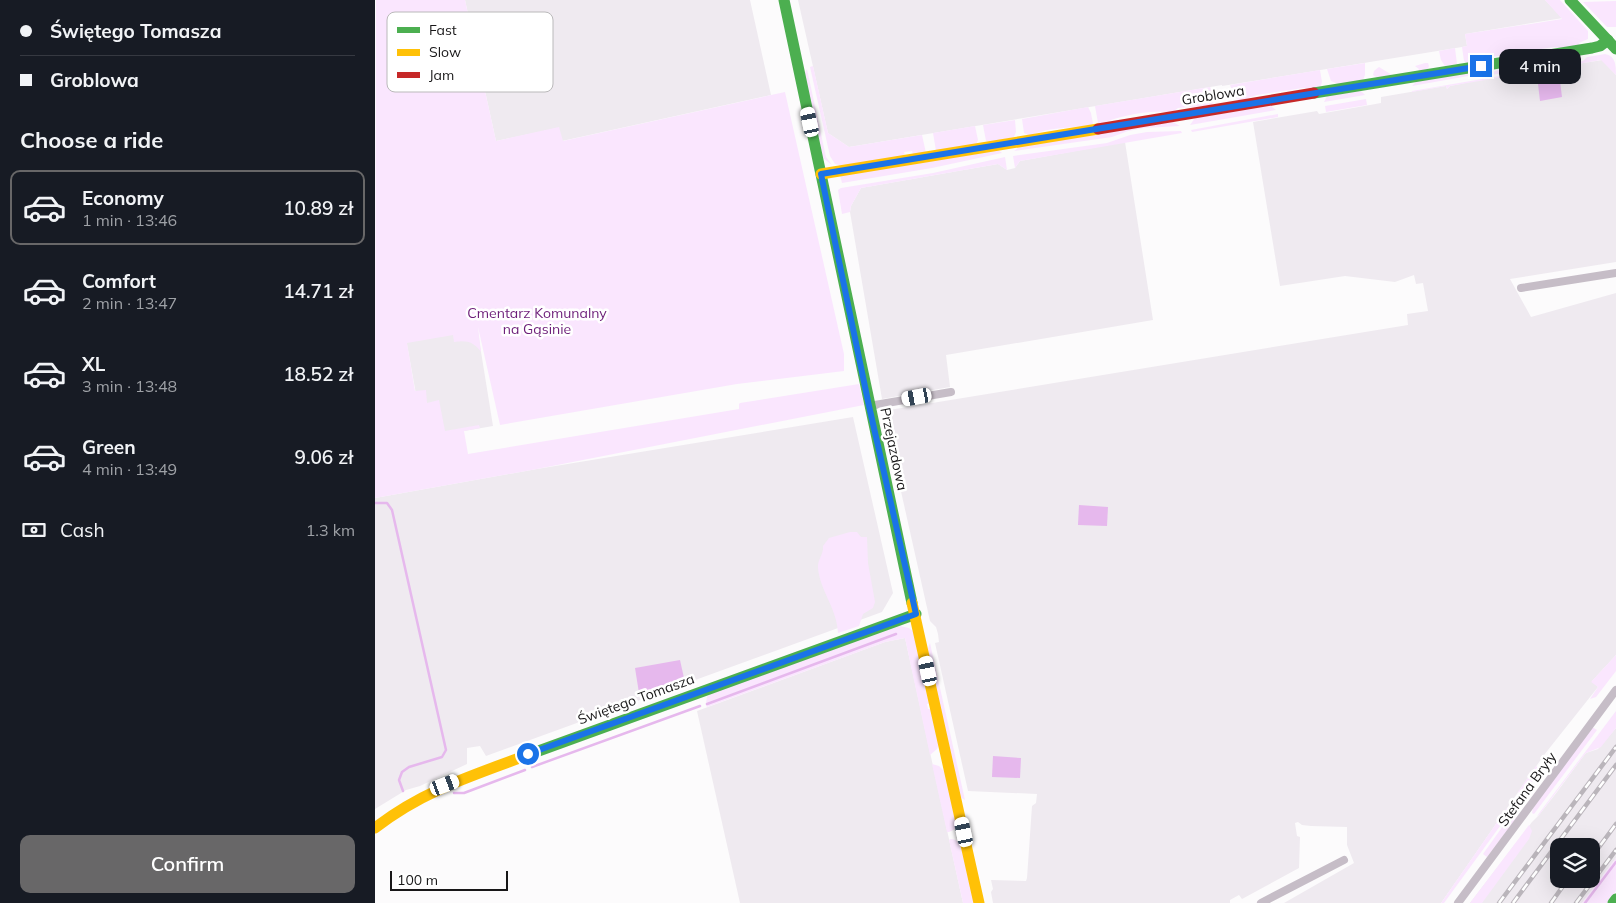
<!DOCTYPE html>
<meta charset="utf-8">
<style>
:root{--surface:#171b24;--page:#20242c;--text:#f1f3f6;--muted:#9ea1a6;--line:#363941;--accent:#686768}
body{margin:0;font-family:Mulish,sans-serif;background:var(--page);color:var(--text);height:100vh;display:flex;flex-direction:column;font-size:19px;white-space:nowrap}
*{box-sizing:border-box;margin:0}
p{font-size:16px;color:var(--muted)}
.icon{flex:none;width:28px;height:28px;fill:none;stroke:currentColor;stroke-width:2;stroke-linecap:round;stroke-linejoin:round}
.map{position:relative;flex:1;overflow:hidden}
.details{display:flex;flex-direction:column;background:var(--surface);width:375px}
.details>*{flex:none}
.guide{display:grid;align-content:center;height:110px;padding:0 20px;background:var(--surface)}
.fabs{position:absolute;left:1175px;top:838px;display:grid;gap:10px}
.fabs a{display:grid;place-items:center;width:50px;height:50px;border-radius:10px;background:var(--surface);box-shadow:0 5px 20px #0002;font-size:25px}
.scale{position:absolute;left:15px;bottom:12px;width:118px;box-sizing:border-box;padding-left:5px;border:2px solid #181718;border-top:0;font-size:14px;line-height:18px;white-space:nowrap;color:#181718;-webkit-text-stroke:4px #fff;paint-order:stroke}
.end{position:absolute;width:22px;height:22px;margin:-11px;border:6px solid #1a73e8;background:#fff;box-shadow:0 0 0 2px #fff}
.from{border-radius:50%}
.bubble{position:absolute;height:35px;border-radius:10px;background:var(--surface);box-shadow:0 5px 20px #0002;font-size:16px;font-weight:600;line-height:35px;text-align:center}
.car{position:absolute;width:15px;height:30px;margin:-15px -8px;border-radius:6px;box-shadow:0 0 4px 1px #0007;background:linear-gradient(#fff 24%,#345 0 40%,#fff 0 76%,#345 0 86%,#fff 0)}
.guide b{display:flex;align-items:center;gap:18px;height:48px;font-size:19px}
.guide b+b{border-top:1px solid var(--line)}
.guide i{width:12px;height:12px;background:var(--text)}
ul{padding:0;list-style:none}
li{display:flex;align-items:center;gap:15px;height:75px;margin:0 10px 8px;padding:0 10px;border:2px solid transparent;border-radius:10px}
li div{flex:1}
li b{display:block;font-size:19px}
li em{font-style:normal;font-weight:600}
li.selected{border-color:var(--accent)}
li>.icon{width:45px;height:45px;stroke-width:1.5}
h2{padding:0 20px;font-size:22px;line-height:60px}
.pay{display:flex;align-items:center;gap:12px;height:55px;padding:0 20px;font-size:19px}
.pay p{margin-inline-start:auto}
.cta{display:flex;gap:10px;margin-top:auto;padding:10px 20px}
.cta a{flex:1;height:58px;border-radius:10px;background:var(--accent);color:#fff;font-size:20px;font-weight:600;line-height:58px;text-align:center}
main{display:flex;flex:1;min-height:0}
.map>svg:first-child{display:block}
.built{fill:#efeaf0;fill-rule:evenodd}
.green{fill:#fae6fe}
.water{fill:#e6b8ed}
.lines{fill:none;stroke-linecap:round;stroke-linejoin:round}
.stream{stroke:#e6b8ed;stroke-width:2.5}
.street{stroke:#c6bdc7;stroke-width:8}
.fast{stroke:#4caf50;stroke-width:11}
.slow{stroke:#ffc107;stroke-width:11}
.jam{stroke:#c62828;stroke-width:11}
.rail-casing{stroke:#bab5bb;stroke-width:4.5}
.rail{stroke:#fff;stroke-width:2.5;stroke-dasharray:8;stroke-linecap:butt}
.route{stroke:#1a73e8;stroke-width:6}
.labels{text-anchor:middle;stroke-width:5;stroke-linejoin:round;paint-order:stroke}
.street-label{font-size:14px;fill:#181718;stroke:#fff}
.park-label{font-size:14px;fill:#6c1d78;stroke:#fff}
.key{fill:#fff;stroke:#bab9ba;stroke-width:1}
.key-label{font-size:14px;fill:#181718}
</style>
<main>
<section class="details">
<div class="guide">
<b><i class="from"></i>Świętego Tomasza</b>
<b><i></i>Groblowa</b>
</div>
<h2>Choose a ride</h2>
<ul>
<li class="selected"><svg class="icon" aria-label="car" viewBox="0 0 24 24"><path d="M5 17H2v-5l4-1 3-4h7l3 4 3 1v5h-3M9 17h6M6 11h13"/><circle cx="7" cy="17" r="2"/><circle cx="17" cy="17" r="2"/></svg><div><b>Economy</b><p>1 min · 13:46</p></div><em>10.89 zł</em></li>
<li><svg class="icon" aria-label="car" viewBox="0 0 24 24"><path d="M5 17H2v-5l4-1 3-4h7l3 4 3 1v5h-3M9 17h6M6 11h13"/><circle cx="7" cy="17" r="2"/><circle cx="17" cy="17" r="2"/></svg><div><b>Comfort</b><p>2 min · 13:47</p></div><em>14.71 zł</em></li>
<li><svg class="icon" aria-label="car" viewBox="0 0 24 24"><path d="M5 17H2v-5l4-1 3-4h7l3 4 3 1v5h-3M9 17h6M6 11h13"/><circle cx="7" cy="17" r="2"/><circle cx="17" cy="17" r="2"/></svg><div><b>XL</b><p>3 min · 13:48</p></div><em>18.52 zł</em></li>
<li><svg class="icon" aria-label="car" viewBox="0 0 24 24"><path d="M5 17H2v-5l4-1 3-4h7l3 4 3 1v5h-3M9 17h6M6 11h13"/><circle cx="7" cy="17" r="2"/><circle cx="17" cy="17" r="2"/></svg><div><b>Green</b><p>4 min · 13:49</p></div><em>9.06 zł</em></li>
</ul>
<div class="pay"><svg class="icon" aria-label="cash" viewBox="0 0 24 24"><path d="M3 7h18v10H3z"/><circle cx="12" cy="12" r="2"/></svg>Cash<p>1.3 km</p></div>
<div class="cta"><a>Confirm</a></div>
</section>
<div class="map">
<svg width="1241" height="903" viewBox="0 0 1241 903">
<rect width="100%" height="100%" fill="#fcfbfc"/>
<g class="built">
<polygon points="90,0 375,0 396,95 187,141 183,128 121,141"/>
<polygon points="423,0 1170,0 1188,18 1090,34 1092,46 1087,47 847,86 847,85 474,147 453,133"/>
<polygon points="1227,60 1241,75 1241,262 1135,279 1156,317 1241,293 1241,655 1217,681 1223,687 1169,755 1066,903 909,903 979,863 972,845 972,827 936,826 927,825 923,822 920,823 922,836 925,837 924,868 867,899 864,895 855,900 855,903 618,903 616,892 618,889 616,880 651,881 652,878 657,806 661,803 662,794 593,791 560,643 564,642 563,634 561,627 555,621 508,411 1033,325 1032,314 1053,311 1048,283 1041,284 1039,275 1020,282 970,276 905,286 878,122 942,111 944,114 995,105 1006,103 1006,97 1071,86 1072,89 1075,86 1110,79"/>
<polygon points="750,142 778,320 571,355 575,387 507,399 475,212 476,206 486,188 623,164 632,170 640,168 645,161"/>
<polygon points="102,327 118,426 49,438 31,339"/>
<polygon points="478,417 518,593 507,612 111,756 105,746 92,748 92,764 45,786 31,790 0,809 0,498 162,469"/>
<polygon points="530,638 588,903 365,903 322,711 510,642"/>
<path d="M 1241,728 L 1241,858 L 1207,903 L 1095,903 L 1157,822 L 1164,815 L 1182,792 L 1207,758 L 1211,753 L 1223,749 ZM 1184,846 L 1216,846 L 1216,879 L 1184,879 Z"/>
</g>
<g class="green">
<path d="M 1,0 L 90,0 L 121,141 L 184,127 L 188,141 L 410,92 L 469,354 L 469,371 L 362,384 L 125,425 L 103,327 L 106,352 C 99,342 92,340 79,342 L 78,335 L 32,343 L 40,391 L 51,390 L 52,403 L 64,400 L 70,431 L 104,425 L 105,428 L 89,431 L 93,454 L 364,409 L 364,404 L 365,403 L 484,384 L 489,405 L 162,469 L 0,498 Z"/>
<polygon points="1170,0 1185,0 1213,31 1213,39 1204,43 1205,46 1192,49 1179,47 1109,58 1093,64 1089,61 1087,47 1092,46 1090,34 1187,19"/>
<polygon points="1241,1 1241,27 1232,27 1208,2"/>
<polygon points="1080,48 1082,64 1070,66 1066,60 1064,51"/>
<path d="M 1230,54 C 1241,56 1241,66 1241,75 L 1226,60 L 1075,86 L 1072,89 L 1071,86 L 1037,92 L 1037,91 L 1172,68 L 1185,63 L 1202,62 L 1208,61 L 1212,57 Z"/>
<polygon points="1203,57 1208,58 1192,62 1183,62 1169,66 1036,89 1094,79 1124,70"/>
<polygon points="990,63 990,75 988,80 965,85 956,81 952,69"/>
<polygon points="1050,63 1053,63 1054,66 1052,71 1004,79 998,75 999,71 1004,67 1017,75 1043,71 1044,69 1040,66"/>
<polygon points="438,66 453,133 474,147 547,135 551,153 538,155 537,151 529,152 530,156 464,167 464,165 460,164 455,156 435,67"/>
<polygon points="1124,68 1099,75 1037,86 1042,81"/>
<polygon points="432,69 451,157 457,165 448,158 429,74"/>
<polygon points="945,70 947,82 945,88 942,89 928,88 882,95 865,101 859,96 855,85"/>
<path d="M 835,87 L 839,97 L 837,105 L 803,108 L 796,113 C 776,109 744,116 726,124 L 723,123 L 720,106 Z"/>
<polygon points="986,91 990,95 949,102 952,96"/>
<polygon points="991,99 992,105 951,112 950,106"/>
<polygon points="896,106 901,110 815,125 820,118"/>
<path d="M 713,107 L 716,113 L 718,124 C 696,130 678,125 655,136 L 649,133 L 647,119 Z"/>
<polygon points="903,114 903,117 817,132 816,130"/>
<polygon points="640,120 641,132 639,137 615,142 611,141 608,125"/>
<polygon points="798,122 805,126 769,128 753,131 737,137 639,151 646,146"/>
<polygon points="600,126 603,140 601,145 561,151 558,133"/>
<polygon points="806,131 807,133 645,161 640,168 638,156 732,143 755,135 772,132"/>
<polygon points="623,150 627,153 557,168 467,183 465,175"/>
<polygon points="630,157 632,170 623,164 486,188 476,206 475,212 467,214 463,190 466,188 558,173"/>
<path d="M 475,532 L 482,532 L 486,537 L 492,537 L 493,563 L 500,602 L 498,608 L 488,614 L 484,626 L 463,633 C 462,608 445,591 443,568 C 442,560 449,554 448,546 L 454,538 Z"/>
<polygon points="525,626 534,628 539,632 556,703 552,704 553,709 557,709 564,744 562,749 555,755 530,638 510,642 332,707 331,704 521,635 521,634 331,703 332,697 335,693"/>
<polygon points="555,643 590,800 585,797 552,651"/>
<polygon points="1241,655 1241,671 1221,697 1215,699 1223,687 1216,682"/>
<polygon points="1241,711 1241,728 1226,747 1211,753 1207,758 1164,815 1162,816"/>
<polygon points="1217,727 1222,730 1159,814 1157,813 1158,808"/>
<polygon points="557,764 564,766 571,773 581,824 580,829 574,832 572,832"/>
<polygon points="1161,766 1166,770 1148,795 1143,792"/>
<polygon points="1132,808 1136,811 1069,903 1066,903"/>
<polygon points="1138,812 1141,816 1140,820 1112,857 1108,854"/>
<polygon points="1154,825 1157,831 1154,839 1107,903 1095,903"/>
<polygon points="576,839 581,840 588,848 600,903 588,903 574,840"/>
<polygon points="1241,858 1241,891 1232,903 1207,903"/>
</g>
<g class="water">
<polygon points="1185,81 1187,97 1165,101 1163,84"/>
<polygon points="704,505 733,507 732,526 703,525"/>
<polygon points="305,660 309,678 264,693 260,668"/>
<polygon points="618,756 646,758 645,778 617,777"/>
</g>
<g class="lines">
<g class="stream">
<polyline points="0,503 12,503 17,510 71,750 67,757 34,767 27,772 24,780 28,791"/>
<polyline points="332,704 521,634"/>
<polyline points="157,767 325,706"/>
<polyline points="79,793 89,793 150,770"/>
<polyline points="1210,903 1241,862"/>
</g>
<g class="street">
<polyline points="1146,288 1241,273"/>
<polyline points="494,406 576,392"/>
<polyline points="886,903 969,860"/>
<polyline points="1083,903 1241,690"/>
</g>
<g class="fast">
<polyline points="409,0 537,603"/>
<polyline points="1195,0 1241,49"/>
<polyline points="939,93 1217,48 1225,46 1233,40"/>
<polyline points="158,753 541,614"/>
<polyline points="1238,903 1241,899"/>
</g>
<g class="slow">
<polyline points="446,174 723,129"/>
<polyline points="537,603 604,903"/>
<path d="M 0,828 C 48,790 102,774 158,753"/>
</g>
<polyline class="jam" points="723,129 939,93"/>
<defs>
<g id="rail">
<polyline points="1216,858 1241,824"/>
<polyline points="1124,903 1241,747"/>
<polyline points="1138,903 1241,765"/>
<polyline points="1176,903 1193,879"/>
<polyline points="1201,903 1241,850"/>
</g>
</defs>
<use href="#rail" class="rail-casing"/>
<use href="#rail" class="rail"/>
</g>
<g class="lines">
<polyline class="route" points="153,754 541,614 494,406 446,174 1106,66"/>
</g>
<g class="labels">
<g class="street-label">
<text transform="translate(838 95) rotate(-9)" y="5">Groblowa</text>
<text transform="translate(519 449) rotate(78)" y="5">Przejazdowa</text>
<text transform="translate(261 699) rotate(-20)" y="5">Świętego Tomasza</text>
<text transform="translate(1152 789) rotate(-54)" y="5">Stefana Bryły</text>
</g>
<g class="park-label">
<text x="162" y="318">Cmentarz Komunalny<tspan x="162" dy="16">na Gąsinie</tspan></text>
</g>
</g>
<rect x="12" y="12" width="166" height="80" rx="8" class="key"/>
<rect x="22" y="27" width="23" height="6" fill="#4caf50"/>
<rect x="22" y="49" width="23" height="7" fill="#ffc107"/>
<rect x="22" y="72" width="23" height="6" fill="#c62828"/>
<g class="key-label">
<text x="54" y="35">Fast</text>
<text x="54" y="57">Slow</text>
<text x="54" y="80">Jam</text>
</g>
</svg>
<div class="fabs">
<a><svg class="icon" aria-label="layers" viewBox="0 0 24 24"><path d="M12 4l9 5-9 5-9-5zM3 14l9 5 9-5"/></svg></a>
</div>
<div class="scale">100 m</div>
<i class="end from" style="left:153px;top:754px"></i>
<i class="end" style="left:1106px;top:66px"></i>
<div class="bubble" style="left:1124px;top:49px;width:82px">4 min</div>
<i class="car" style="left:435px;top:122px;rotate:348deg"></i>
<i class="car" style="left:542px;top:397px;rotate:260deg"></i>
<i class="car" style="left:553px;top:671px;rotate:348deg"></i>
<i class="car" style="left:70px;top:785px;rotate:69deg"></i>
<i class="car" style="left:589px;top:832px;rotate:348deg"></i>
</div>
</main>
